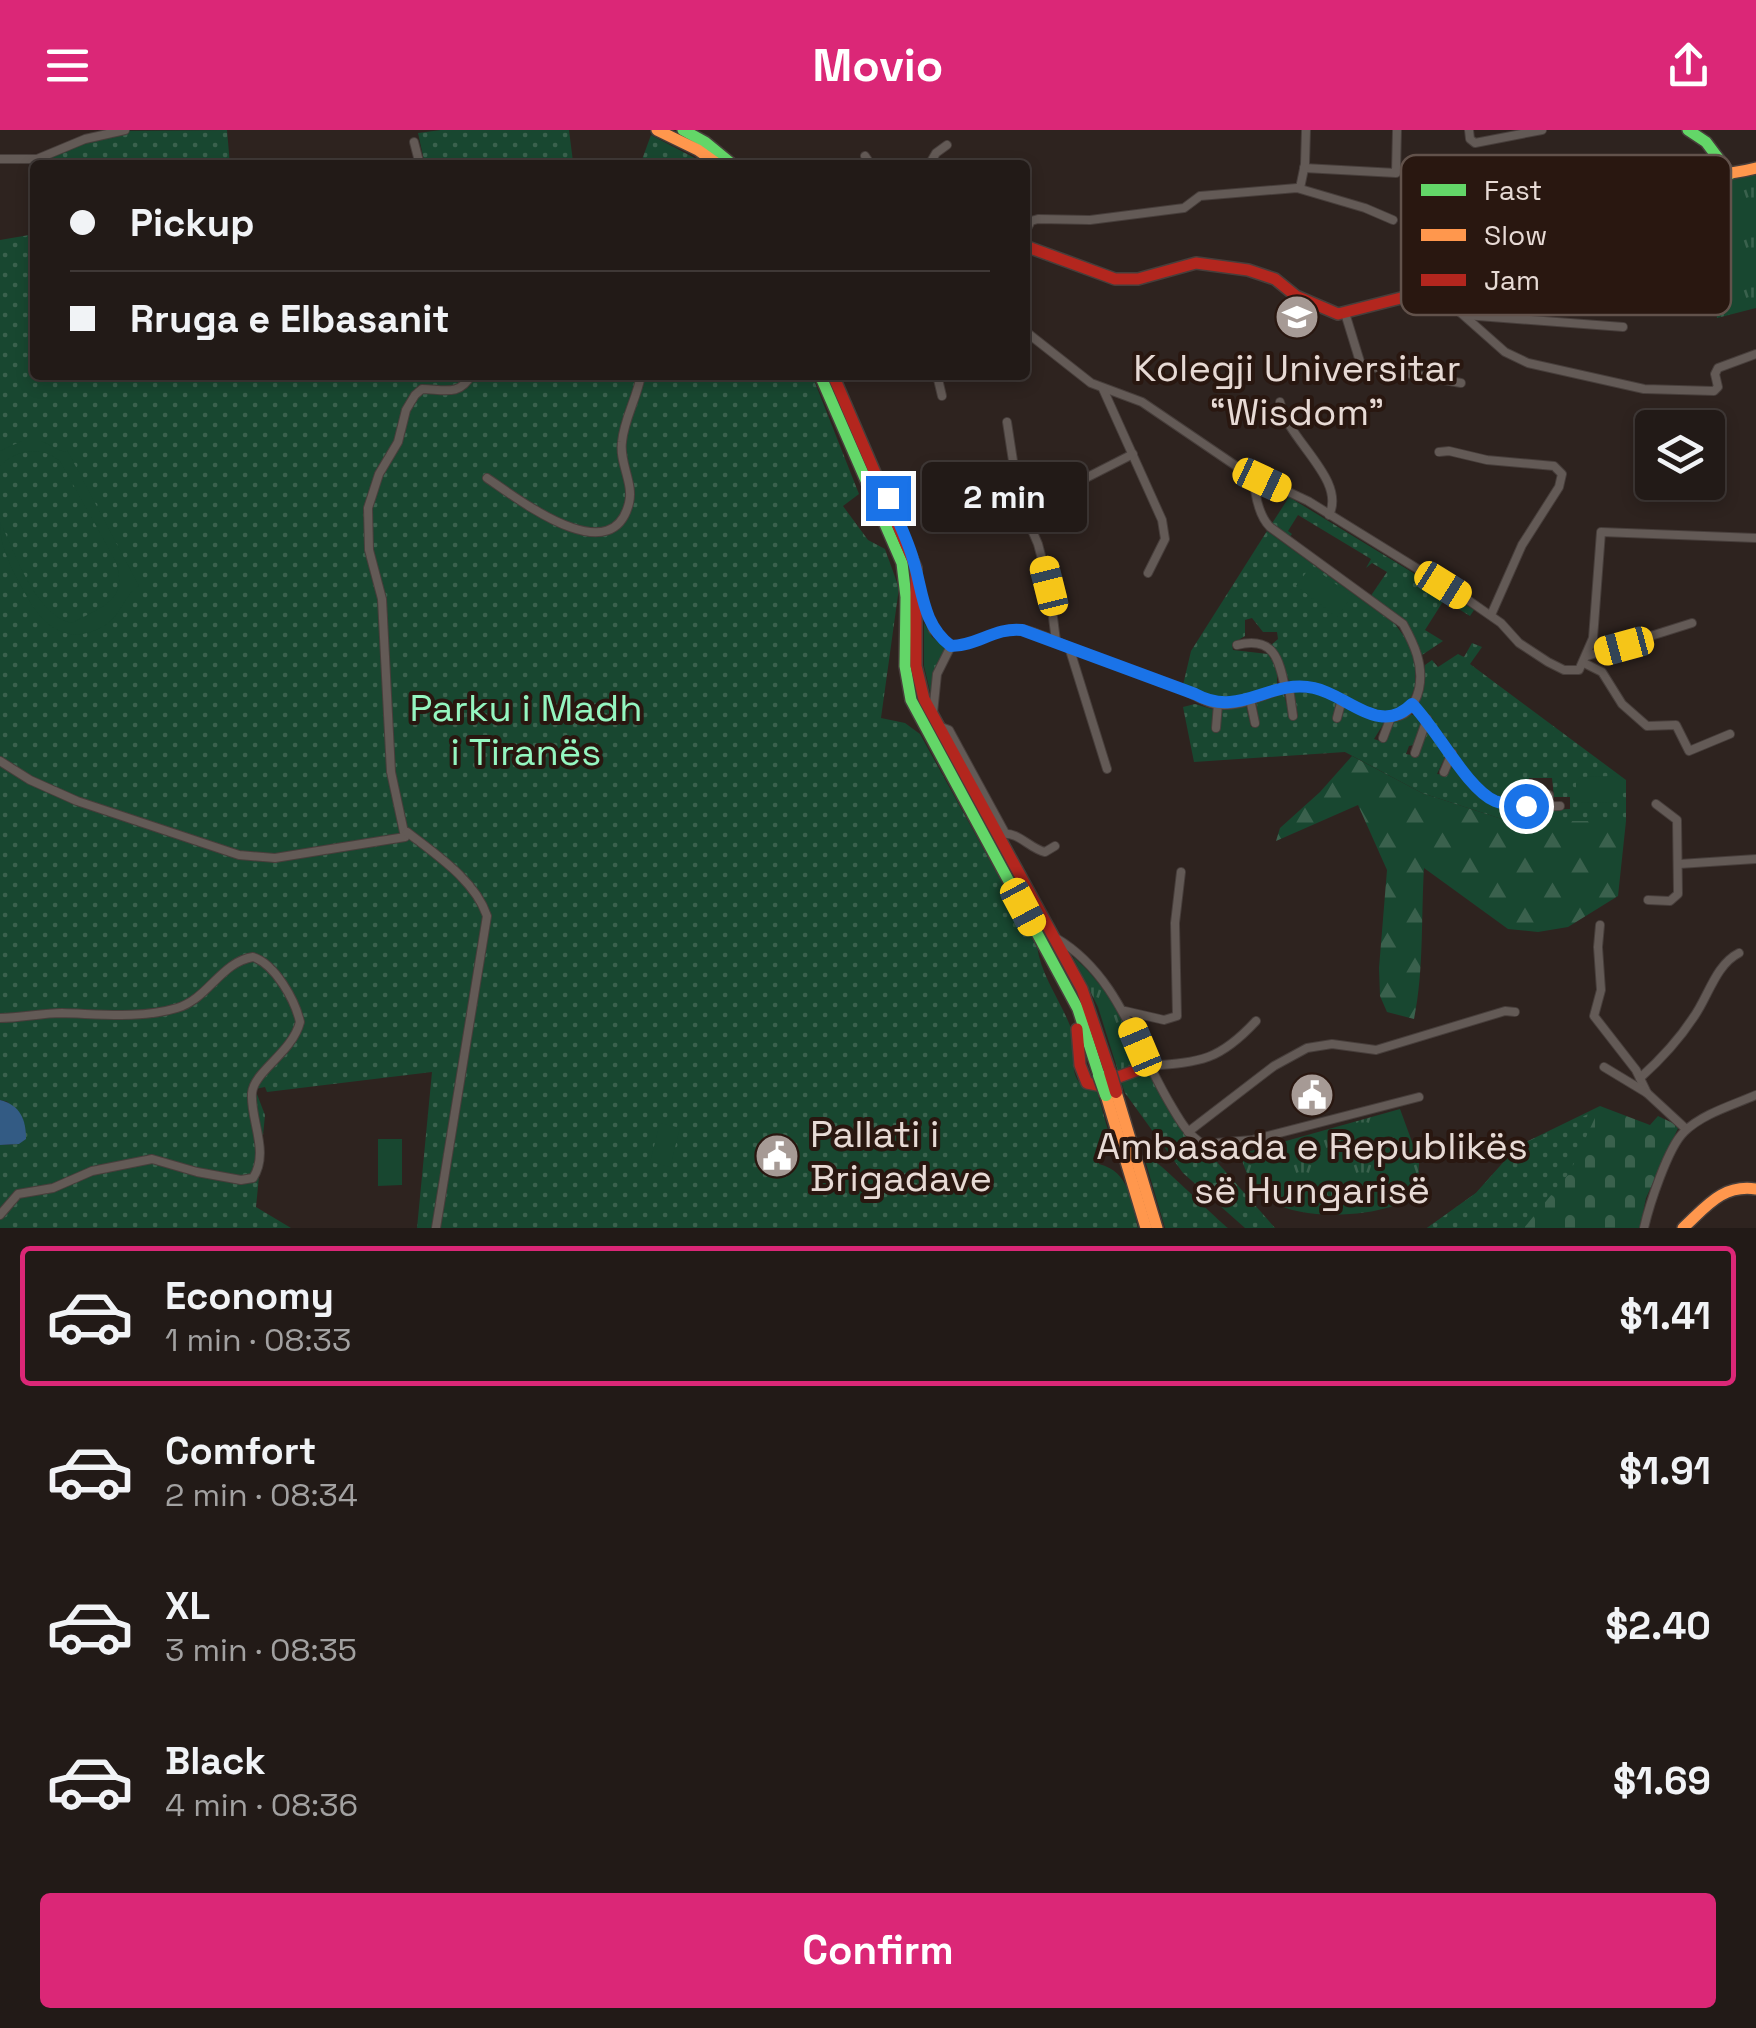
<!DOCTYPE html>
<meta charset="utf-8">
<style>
:root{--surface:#221a17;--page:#2a2320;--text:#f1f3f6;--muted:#a2a1a1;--line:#3f3836;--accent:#db2777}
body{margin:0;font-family:"Space Grotesk",sans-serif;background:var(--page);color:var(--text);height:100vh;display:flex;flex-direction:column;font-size:38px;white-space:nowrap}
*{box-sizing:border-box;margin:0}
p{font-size:32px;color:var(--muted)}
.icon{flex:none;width:55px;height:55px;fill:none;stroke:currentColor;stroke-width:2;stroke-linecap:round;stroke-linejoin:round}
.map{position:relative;height:1098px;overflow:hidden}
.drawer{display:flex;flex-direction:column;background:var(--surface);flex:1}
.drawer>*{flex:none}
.banner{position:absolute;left:30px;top:30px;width:1000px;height:220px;border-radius:10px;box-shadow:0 5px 15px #0003,0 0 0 2px var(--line);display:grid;align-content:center;height:220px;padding:0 40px;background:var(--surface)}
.tools{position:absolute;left:1635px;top:280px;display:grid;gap:20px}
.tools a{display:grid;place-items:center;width:90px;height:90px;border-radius:10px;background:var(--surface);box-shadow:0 5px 15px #0003,0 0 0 2px var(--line);font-size:50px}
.end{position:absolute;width:45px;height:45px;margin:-22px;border:12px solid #1a73e8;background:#fff;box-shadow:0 0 0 5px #fff}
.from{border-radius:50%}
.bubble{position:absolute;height:70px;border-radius:10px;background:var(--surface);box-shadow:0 5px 15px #0003,0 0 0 2px var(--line);font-size:32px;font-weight:700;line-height:70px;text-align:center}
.car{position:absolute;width:30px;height:60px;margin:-30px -15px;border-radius:12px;box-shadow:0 0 8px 2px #0007;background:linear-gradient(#f5c518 24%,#345 0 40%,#f5c518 0 76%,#345 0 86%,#f5c518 0)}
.banner b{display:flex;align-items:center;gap:35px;height:95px;font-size:38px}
.banner b+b{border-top:2px solid var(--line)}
.banner i{width:25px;height:25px;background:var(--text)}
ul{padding:18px 0 0;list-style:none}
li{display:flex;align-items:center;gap:30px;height:140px;margin:0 20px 15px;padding:0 20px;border:5px solid transparent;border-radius:10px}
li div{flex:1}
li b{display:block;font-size:38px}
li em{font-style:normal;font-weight:700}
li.on{border-color:var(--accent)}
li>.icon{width:90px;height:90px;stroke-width:1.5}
.button{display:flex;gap:20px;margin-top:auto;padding:20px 40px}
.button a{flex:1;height:115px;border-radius:10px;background:var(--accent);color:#fff;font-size:40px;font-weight:700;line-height:115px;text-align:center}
header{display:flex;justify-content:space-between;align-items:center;height:130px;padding:0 40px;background:var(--accent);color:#fff;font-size:45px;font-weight:700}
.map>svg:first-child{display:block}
.grass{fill:url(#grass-tufts)}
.forest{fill:url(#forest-firs)}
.cemetery{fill:url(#cemetery-stones)}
.park{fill:url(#park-dots)}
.pitch{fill:#184730}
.water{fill:#335b84}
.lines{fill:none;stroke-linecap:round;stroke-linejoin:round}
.street-casing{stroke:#473e3b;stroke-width:10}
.fast-casing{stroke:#473e3b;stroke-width:14}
.slow-casing{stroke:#473e3b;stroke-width:14}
.jam-casing{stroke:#473e3b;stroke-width:14}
.street{stroke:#635a56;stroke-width:8}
.fast{stroke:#63d668;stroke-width:11}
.slow{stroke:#ff974d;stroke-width:11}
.jam{stroke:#b3261e;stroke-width:11}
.fast-bridge-casing{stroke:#473e3b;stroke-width:15;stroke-linecap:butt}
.jam-bridge-casing{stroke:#473e3b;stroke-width:15;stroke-linecap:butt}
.fast-bridge{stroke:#63d668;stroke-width:12}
.jam-bridge{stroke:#b3261e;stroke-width:12}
.route{stroke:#1a73e8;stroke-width:12}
.labels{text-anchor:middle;stroke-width:8;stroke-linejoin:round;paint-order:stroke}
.poi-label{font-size:38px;fill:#e7dad5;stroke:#291710}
.park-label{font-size:38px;fill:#94f6c0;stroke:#291710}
.key{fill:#291710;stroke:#62524b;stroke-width:2.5}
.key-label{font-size:28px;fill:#e7dad5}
</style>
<header><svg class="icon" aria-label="menu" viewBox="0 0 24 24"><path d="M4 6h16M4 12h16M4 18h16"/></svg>Movio<svg class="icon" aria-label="share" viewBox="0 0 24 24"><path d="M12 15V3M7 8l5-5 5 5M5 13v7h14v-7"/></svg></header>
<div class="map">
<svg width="1756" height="1098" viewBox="0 0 1756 1098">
<defs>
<pattern id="grass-tufts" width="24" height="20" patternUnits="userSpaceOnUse" patternTransform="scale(2.5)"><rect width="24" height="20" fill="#184730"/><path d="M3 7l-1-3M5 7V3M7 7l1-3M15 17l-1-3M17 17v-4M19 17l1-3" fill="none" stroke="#3a614d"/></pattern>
<pattern id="forest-firs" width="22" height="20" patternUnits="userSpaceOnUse" patternTransform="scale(2.5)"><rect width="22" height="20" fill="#184730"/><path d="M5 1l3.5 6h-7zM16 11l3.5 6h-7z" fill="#3a614d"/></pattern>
<pattern id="cemetery-stones" width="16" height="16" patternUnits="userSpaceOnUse" patternTransform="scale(2.5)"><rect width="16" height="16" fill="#184730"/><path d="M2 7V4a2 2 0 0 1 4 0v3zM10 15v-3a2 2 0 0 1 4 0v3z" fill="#3a614d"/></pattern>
<pattern id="park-dots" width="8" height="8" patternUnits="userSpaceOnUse" patternTransform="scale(2.5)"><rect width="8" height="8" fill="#184730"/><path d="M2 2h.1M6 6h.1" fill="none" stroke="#3a614d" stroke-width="1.8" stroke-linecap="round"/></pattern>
</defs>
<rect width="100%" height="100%" fill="#2e231f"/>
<g class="grass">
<polygon points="1756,41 1756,178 1717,188 1711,55"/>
<polygon points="924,493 932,507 945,517 933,547 931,566 924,536"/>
<path d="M 1073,827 C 1095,843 1145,909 1133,936 L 1119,944 L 1098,877 Z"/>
<path d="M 1400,979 L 1419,1031 L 1418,1062 C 1410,1067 1400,1074 1390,1077 C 1355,1088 1281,1091 1256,1059 C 1248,1049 1244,1036 1240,1024 Z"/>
</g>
<path class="forest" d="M 1352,626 L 1422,663 L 1508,691 L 1626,691 L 1618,766 L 1568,797 L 1538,802 L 1508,799 L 1424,738 C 1421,788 1424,841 1414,889 L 1387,882 L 1380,866 L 1379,838 L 1387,740 L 1358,675 L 1276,711 L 1280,698 L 1320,662 Z"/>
<polygon class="cemetery" points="1600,976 1650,995 1658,986 1679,996 1646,1068 1640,1098 1427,1098 1476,1063 1518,1016"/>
<g class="park">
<polygon points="227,0 230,35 35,35 35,29 120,1"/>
<polygon points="441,0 569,0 573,32 571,35 425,35 418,3"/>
<polygon points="651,5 708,35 640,35"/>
<path d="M 35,104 L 35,245 L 812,245 L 859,364 L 843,376 L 868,410 L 885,419 L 899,458 L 881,588 L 905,593 L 920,604 L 1037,816 C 1041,849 1067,878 1075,911 C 1078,924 1070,937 1077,949 C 1082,957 1088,959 1097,961 L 1111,1011 L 1110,1020 L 1101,1022 L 1099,1034 C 1130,1042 1131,1071 1138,1098 L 417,1098 L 432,942 L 267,962 L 265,957 L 255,959 L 265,985 L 256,1077 L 291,1098 L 0,1098 L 0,1015 L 19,1014 L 26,1008 L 8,972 L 0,970 L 0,110 Z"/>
<polygon points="1289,367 1474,480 1470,486 1444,470 1425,500 1443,511 1422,525 1410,499 1370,467 1387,442 1372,433 1366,438 1371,429 1298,385 1288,401 1292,404 1289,408 1271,395"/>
<polygon points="1267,401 1395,494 1409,513 1415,531 1415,557 1411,567 1401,578 1385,583 1357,574 1325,557 1291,554 1271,515 1278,509 1277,502 1263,502 1252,488 1245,490 1245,506 1232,514 1233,520 1268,524 1277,539 1277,557 1221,571 1183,555 1191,521"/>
<path d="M 1472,513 L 1482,517 L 1470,534 L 1626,650 L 1626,691 L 1508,691 L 1422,663 L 1345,622 L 1194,632 L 1183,577 L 1195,574 L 1215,580 L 1212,600 L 1218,601 L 1222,579 L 1246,575 L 1251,597 L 1259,594 L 1256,571 L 1284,564 L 1290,589 L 1298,586 L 1294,562 L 1316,563 L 1336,572 L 1333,591 L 1341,591 L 1344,577 L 1384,593 L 1374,609 L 1383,612 L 1394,589 C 1406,585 1414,581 1423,592 L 1414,615 L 1409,616 L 1406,624 L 1416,626 L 1427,599 L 1447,623 L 1437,644 L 1445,645 L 1453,633 C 1486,685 1514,680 1570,679 L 1570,667 L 1554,667 L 1552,648 L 1529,648 L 1526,672 C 1480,671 1467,636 1443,604 C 1435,593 1423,583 1418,572 L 1424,559 L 1425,535 L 1432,530 L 1438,537 L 1458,524 L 1464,527 Z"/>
<polygon points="1142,942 1153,948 1203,1016 1275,1098 1245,1098 1183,1043 1125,963 1120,949"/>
<polygon points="1599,979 1570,1042 1524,1098 1427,1098 1476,1063 1518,1016"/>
<path d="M 1148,1027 C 1157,1029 1212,1085 1228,1098 L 1165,1098 L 1145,1030 Z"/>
</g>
<g class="pitch">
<path d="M 22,311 L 41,311 L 64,322 L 67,320 L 139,456 C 123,465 122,486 104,496 C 60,521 36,486 19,452 C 8,431 0,416 0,392 C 16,424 35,485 72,493 C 102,476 130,471 115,430 L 60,331 C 41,316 18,318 0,336 L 0,321 Z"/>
<polygon points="1311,436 1352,466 1337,487 1296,456"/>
<polygon points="1615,646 1619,650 1619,670 1615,672 1579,673 1576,670 1576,651 1580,647"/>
<polygon points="660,993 680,998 670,1037 650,1032"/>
<polygon points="378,1009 402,1009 402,1055 378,1056"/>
</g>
<path class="water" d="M 0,970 C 20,975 26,989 26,1009 L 19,1014 L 0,1015 Z"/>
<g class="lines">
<defs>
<g id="street">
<polyline points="1469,0 1470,9 1475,13 1542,0"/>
<polyline points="414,12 420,35"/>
<polyline points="865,26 871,35"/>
<polyline points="0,29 37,29 85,9 125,0"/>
<polyline points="929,35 936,23 947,15"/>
<polyline points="1304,38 1396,43 1397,0"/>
<polyline points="1300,58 1305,34 1306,0"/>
<polyline points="1025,102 1031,91 1038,89 1090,90 1184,78 1200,66 1297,58 1365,78 1393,90"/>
<polyline points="1539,138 1715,140"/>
<polyline points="1435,160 1505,222 1528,233 1644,259 1714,261 1718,257 1715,244 1718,238 1756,224"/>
<polyline points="1345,183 1361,235 1461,253"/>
<polyline points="1465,185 1623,197"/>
<polyline points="1025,201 1091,253 1142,272 1242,340 1308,371 1468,470 1501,493 1519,513 1548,532 1564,540 1579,540 1593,508 1601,402 1756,408"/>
<polyline points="937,245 942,266"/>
<polyline points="1103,259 1162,390 1165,409 1148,443"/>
<path d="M 1280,272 C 1286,309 1347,349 1329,385"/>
<polyline points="1007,292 1019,370 1038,414 1049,456 1056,511"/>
<polyline points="1439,322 1449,321 1487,330 1554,336 1562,344 1559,357 1522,415 1491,485"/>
<path d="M 487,348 C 517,368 612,443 629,373 C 634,353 619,333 622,312 C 624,289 637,268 641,245"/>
<polyline points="1078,352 1133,324"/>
<polyline points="965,360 1017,359"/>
<path d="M 920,462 L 933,500 L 951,516 C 977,516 995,498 1022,499 C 1044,504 1065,516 1086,524 C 1117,536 1148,546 1179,558 C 1190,562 1202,571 1214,574 C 1246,581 1278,552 1310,557 C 1342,562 1404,621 1419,559 C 1424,535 1414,514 1403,494 L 1270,397 C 1261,388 1257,373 1255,360 L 1262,350"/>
<path d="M 1237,515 C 1273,506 1279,528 1285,558"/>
<polyline points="1069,517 1107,639"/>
<polyline points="1587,526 1692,493"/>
<polyline points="1584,533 1602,542 1622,574 1647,596 1676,595 1689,621 1730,604"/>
<polyline points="1289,558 1293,586"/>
<polyline points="1250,569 1255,593"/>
<path d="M 1412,575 C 1437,599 1468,660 1496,671 C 1515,679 1539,676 1560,676"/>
<polyline points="933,583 937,544 951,516"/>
<polyline points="1337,588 1342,569"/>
<polyline points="941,597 949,600 1005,703"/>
<polyline points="1216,598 1218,574"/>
<polyline points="1383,608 1391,587"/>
<polyline points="1415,623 1427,589"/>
<path d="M 0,631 L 30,650 L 77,671 L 239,725 L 275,728 L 405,707 L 391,642 L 382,469 L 369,420 L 368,378 L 379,344 L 398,312 L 406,280 L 415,265 L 422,259 C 442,259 460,267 471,245"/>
<polyline points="1444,642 1452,623"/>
<polyline points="1531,676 1532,668 1540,662 1549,665 1549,676"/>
<path d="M 407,702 C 435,724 475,750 487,786 L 436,1098"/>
<path d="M 1002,704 C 1018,701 1030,719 1045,722 L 1055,716"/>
<polyline points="1679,734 1756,729"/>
<polyline points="1648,770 1670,771 1678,764 1677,690 1656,674"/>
<polyline points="1600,795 1598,817 1601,860 1594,886 1636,940 1647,963 1686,999"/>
<path d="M 1056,808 C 1117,844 1135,914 1169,972 C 1178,987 1187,1005 1203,1014 L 1252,1010 L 1419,967"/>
<polyline points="1125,881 1164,890 1177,886 1175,793 1181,742"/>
<path d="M 0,888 C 21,888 41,883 62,883 C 100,884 140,889 177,878 C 208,869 221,832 253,827 C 275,834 295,870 300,892 C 292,923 254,941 252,963 C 250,990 270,1022 253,1048 L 241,1050 L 197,1042 L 152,1029 L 92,1041 L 53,1058 L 18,1064 L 0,1085"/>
<path d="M 1148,936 C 1201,932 1219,931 1256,891"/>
<polyline points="1604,937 1647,963"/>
<path d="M 1640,948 C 1660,930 1678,911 1693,888 C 1708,868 1715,835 1739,823"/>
<polyline points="1188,1002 1274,936 1307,918 1332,914 1376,920 1505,881 1515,882"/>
<path d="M 1644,1098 C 1649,1076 1668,1017 1684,1002 C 1702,984 1733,975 1756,965"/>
</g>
<g id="fast">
<polyline points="683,0 705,12 733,35"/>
<polyline points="1688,0 1706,12 1730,44"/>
<polyline points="820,245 902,433 906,467 905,536 911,570 1078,879 1099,945"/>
</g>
<g id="slow">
<polyline points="657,0 698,20 719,35"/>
<path d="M 1552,68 C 1617,39 1689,55 1756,38"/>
<polyline points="1116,962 1157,1098"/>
<polyline points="1106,965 1146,1098"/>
<path d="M 1683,1098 C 1706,1077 1722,1054 1756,1059"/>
</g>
<g id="jam">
<path d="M 1025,116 L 1115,149 L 1138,149 L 1196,133 L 1248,140 L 1275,149 L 1296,166 L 1338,184 L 1464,152 L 1528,148 C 1548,130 1537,105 1534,82 L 1552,68"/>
<polyline points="833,245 916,438 916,536 924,569 1082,859 1110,942"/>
<polyline points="1077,899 1080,935 1087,953 1097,955 1148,936"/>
</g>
</defs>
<use href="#street" class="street-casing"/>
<use href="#fast" class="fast-casing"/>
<use href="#slow" class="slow-casing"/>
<use href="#jam" class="jam-casing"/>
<use href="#street" class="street"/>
<use href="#fast" class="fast"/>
<use href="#slow" class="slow"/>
<use href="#jam" class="jam"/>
<defs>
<polyline id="fast-bridge" points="1099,945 1106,965"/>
<polyline id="jam-bridge" points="1110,942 1116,962"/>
</defs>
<use href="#fast-bridge" class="fast-bridge-casing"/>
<use href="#jam-bridge" class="jam-bridge-casing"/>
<use href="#fast-bridge" class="fast-bridge"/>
<use href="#jam-bridge" class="jam-bridge"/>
</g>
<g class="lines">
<path class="route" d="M 888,368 C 897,388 907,408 913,429 C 923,461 922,494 951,516 C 977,516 995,497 1022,500 L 1195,564 C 1240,589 1270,548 1314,558 C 1348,565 1380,607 1412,574 C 1437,599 1467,659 1495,671 C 1505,675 1515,675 1526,676"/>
</g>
<defs>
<symbol id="university-disc" viewBox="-11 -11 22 22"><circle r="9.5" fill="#a69a95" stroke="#291710"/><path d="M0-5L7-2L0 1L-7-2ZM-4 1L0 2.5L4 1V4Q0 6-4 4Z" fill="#fff"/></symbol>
<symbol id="civic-disc" viewBox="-11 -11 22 22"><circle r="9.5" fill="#a69a95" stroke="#291710"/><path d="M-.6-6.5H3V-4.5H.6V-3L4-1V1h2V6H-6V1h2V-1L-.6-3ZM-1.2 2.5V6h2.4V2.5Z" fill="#fff"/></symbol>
</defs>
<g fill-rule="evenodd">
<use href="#university-disc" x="1272" y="162" width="50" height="50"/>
<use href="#civic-disc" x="1287" y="940" width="50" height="50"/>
<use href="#civic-disc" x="752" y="1001" width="50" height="50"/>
</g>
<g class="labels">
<g class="poi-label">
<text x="1297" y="251">Kolegji Universitar<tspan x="1297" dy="44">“Wisdom”</tspan></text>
<text x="810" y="1017" text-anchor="start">Pallati i<tspan x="810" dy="44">Brigadave</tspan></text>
<text x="1312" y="1029">Ambasada e Republikës<tspan x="1312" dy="44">së Hungarisë</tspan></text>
</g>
<g class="park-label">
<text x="526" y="591">Parku i Madh<tspan x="526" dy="44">i Tiranës</tspan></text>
</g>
</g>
<rect x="1401" y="25" width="330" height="160" rx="15" class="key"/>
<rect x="1421" y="54" width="45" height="12" fill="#63d668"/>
<rect x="1421" y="99" width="45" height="12" fill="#ff974d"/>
<rect x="1421" y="144" width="45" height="12" fill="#b3261e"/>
<g class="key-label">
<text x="1484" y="70">Fast</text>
<text x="1484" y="115">Slow</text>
<text x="1484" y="160">Jam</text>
</g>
</svg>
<div class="tools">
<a><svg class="icon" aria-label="layers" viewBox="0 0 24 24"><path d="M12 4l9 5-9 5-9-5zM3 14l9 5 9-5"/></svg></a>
</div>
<i class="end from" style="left:1526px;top:676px"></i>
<i class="end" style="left:888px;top:368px"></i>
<div class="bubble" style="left:922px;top:332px;width:165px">2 min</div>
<i class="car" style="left:1262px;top:350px;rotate:115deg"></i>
<i class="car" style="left:1443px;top:455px;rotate:122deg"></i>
<i class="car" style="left:1049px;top:456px;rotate:346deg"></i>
<i class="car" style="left:1624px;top:516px;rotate:255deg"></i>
<i class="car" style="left:1023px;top:777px;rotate:152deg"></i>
<i class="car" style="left:1140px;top:917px;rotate:337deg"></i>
<div class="banner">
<b><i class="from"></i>Pickup</b>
<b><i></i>Rruga e Elbasanit</b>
</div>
</div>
<section class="drawer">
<ul>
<li class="on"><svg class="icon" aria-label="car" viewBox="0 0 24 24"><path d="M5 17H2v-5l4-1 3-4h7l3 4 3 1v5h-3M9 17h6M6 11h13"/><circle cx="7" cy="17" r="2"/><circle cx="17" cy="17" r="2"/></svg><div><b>Economy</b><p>1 min · 08:33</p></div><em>$1.41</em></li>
<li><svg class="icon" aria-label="car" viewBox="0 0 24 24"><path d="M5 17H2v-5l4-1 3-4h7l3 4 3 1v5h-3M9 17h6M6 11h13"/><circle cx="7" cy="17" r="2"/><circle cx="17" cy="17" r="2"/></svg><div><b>Comfort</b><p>2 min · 08:34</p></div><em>$1.91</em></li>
<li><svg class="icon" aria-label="car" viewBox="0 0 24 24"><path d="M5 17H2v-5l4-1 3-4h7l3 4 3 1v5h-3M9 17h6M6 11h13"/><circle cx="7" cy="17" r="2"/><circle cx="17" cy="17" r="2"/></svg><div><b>XL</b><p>3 min · 08:35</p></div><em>$2.40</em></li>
<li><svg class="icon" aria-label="car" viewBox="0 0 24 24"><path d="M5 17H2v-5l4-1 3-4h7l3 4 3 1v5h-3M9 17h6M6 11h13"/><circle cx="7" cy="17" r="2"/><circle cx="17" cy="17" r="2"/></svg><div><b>Black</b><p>4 min · 08:36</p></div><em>$1.69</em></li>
</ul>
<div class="button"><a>Confirm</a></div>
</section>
